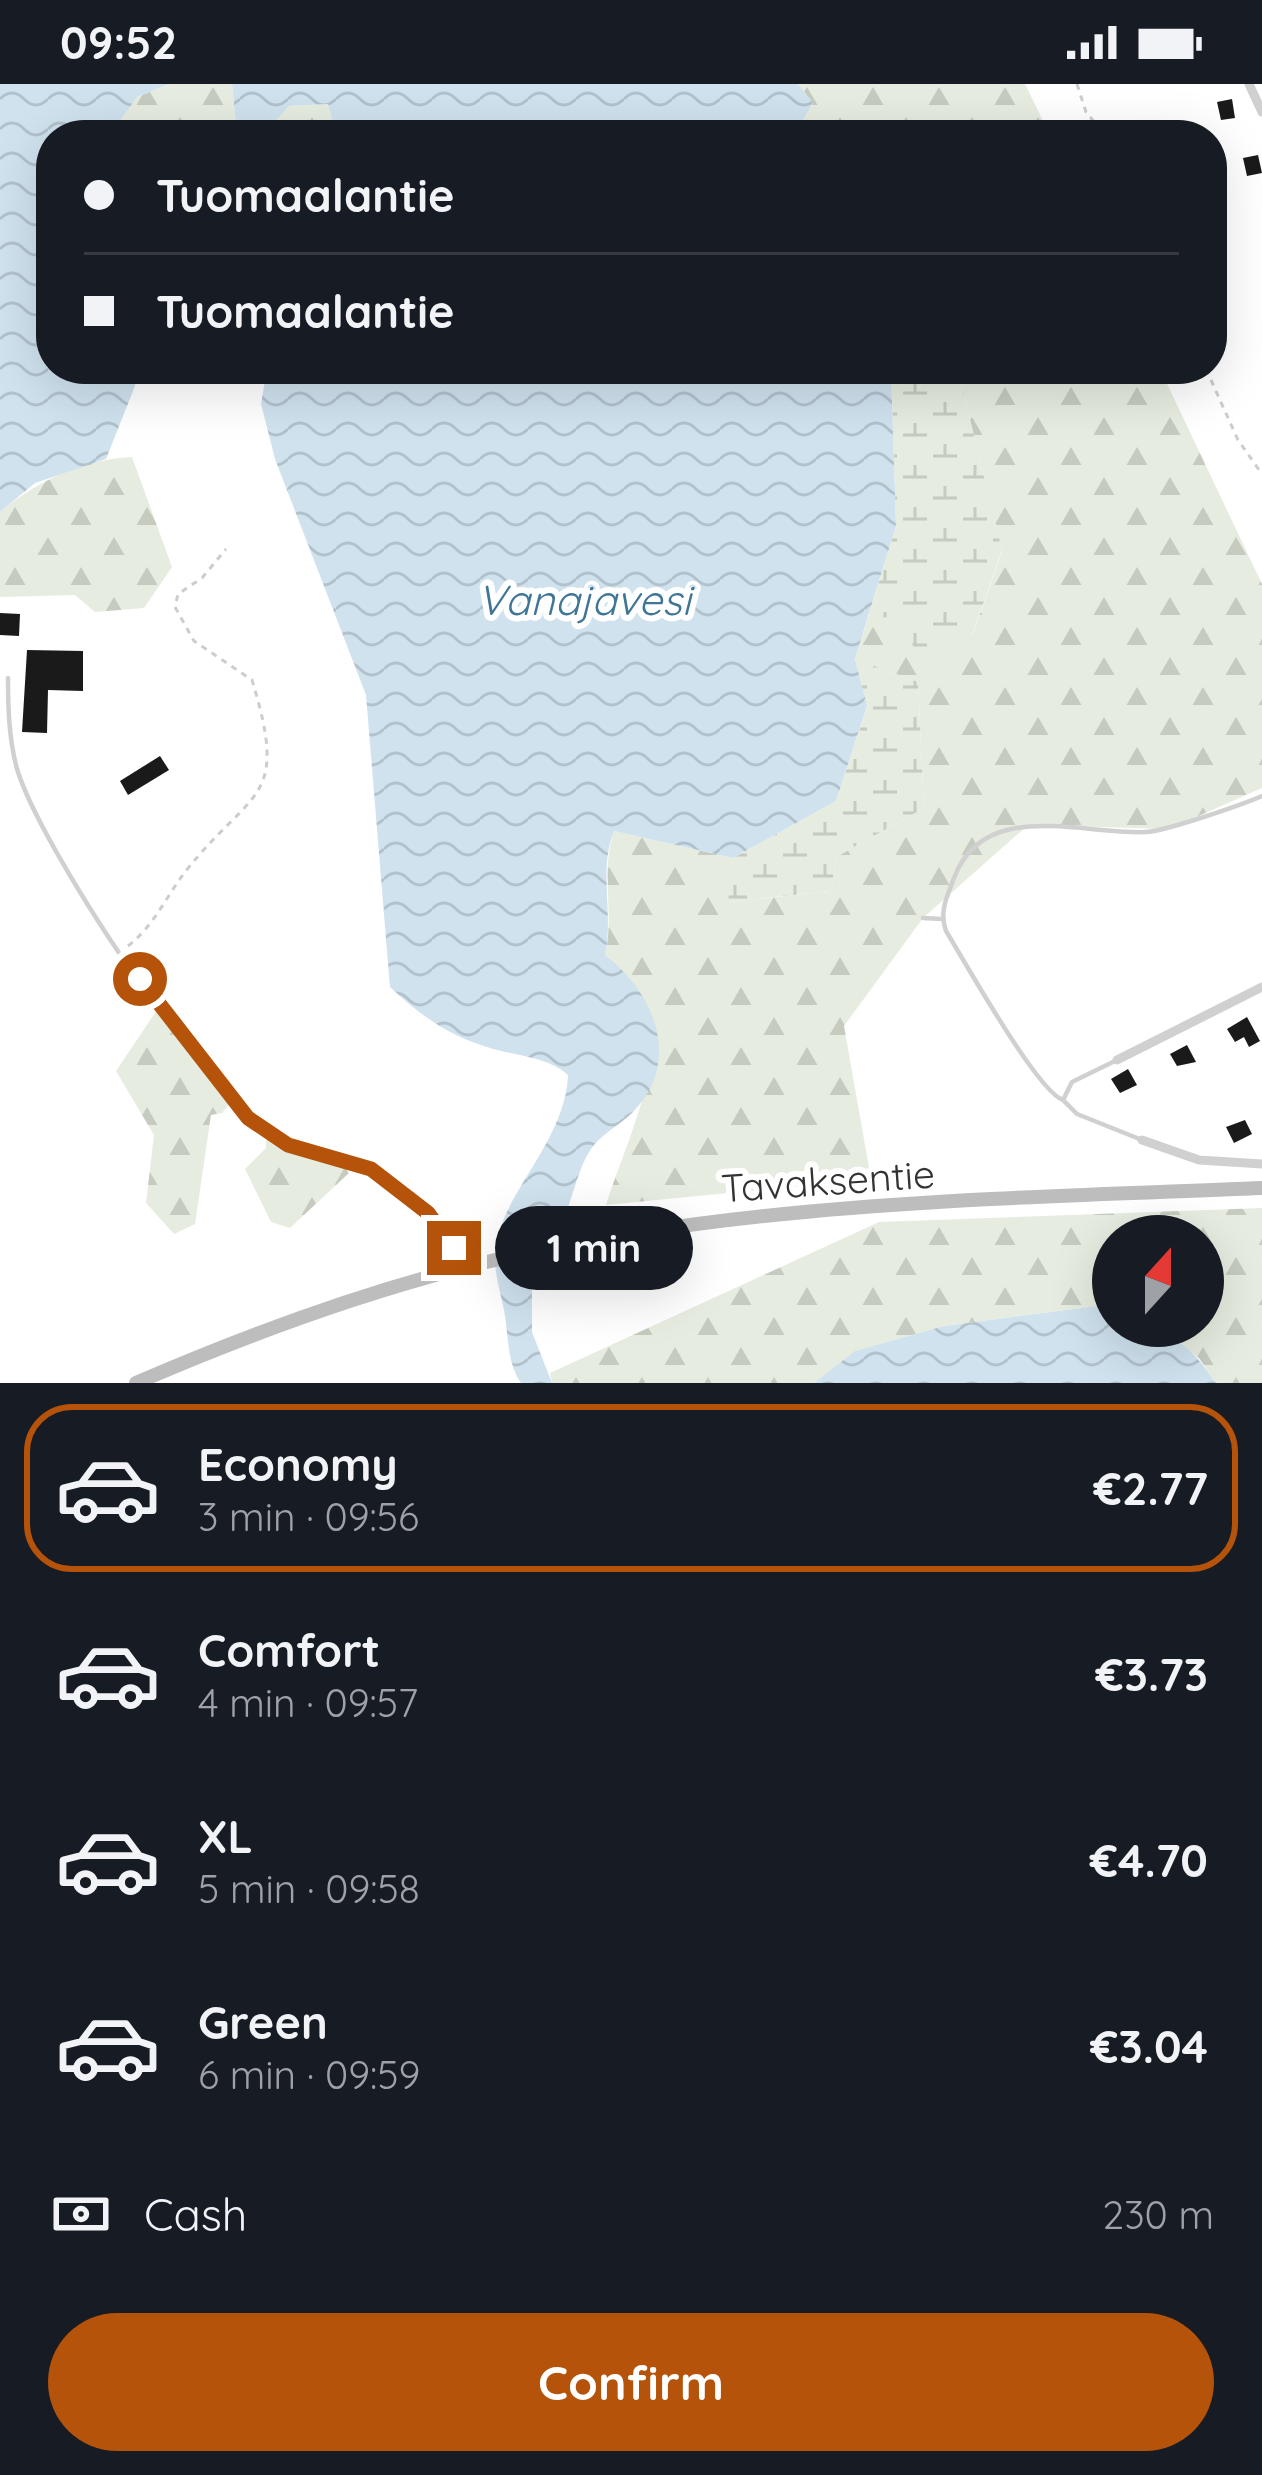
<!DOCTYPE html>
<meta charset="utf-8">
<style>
:root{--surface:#171b24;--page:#20242c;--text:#f1f3f6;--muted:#9ea1a6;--line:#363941;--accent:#b45309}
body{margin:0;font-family:Quicksand,sans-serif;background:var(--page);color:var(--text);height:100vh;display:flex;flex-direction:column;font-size:45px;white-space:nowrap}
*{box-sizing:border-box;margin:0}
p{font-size:39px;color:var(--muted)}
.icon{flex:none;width:66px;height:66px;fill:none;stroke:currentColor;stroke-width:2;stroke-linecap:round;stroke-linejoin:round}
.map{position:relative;height:1299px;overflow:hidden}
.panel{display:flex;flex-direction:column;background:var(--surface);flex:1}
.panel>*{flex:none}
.top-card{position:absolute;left:36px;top:36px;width:1191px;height:264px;border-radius:48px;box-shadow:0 12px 48px #0002;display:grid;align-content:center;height:264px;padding:0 48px;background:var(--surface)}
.needle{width:78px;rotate:21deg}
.buttons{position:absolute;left:1092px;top:1131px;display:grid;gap:24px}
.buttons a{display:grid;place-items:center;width:132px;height:132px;border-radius:50%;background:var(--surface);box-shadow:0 12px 48px #0002;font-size:60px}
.end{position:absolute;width:54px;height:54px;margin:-27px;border:15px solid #b45309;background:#fff;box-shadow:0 0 0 6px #fff}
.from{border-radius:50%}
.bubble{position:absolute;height:84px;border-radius:42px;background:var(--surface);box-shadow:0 12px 48px #0002;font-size:39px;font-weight:700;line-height:84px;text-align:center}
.top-card b{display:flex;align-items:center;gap:42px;height:114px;font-size:45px}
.top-card b+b{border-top:3px solid var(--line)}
.top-card i{width:30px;height:30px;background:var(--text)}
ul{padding:21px 0 0;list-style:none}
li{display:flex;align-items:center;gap:36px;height:168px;margin:0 24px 18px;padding:0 24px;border:6px solid transparent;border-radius:48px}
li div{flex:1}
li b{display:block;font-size:45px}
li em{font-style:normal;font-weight:700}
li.selected{border-color:var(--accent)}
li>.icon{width:108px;height:108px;stroke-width:1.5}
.pay{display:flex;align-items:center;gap:30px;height:132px;padding:0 48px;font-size:45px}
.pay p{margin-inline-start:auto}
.cta{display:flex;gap:24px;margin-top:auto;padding:24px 48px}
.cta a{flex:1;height:138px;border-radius:72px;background:var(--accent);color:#fff;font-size:48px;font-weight:700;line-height:138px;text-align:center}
.status{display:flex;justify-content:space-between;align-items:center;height:84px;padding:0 60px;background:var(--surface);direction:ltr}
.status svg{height:33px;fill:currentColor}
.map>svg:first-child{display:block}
.forest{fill:url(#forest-firs)}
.wetland{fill:url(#wetland-marsh)}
.water{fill:url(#water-waves)}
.building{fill:#1a1a1a}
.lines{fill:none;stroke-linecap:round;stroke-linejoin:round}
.path{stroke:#cdcdcd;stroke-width:3;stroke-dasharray:6 6;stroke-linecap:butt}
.service{stroke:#d0d0d0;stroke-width:4.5}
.minor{stroke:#d0d0d0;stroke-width:9}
.secondary{stroke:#bdbdbd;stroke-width:14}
.route{stroke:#b45309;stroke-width:15}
.labels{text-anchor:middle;stroke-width:12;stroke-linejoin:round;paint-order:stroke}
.street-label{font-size:39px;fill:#333;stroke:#fff}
.water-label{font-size:42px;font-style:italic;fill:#3f7597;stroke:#fff}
</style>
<div class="status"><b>09:52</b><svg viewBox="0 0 49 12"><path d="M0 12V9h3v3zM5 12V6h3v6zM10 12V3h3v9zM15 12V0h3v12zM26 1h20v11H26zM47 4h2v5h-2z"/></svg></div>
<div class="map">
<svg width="1262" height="1299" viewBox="0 0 1262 1299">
<defs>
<pattern id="forest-firs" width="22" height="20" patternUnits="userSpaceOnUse" patternTransform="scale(3)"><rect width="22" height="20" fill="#e6ecdf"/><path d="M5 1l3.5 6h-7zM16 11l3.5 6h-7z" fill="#c6cbc0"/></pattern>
<pattern id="wetland-marsh" width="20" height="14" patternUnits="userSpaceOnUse" patternTransform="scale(3)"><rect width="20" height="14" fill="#e6ecdf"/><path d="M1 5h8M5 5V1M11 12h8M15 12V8" fill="none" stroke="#c6cbc0"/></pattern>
<pattern id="water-waves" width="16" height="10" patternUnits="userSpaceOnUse" patternTransform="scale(3)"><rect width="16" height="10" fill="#cfe2ee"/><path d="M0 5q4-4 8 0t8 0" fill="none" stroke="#b2c2cd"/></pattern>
</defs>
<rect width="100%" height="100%" fill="#fff"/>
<g class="forest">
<polygon points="169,0 232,0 237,51 110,51 137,13"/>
<polygon points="798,0 1025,0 1050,51 794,51 813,19"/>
<polygon points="328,20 336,51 272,51 272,41 289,22"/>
<path d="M 952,285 L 1160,285 L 1262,500 L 1262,704 L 1169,745 L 1028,741 L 923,834 L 844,942 L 871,1095 L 606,1121 C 633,1035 692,938 605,871 C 615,830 600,787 614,747 L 733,774 L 729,818 L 831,807 L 836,773 L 924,724 L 918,598 L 855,575 L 868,534 L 894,532 L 973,550 L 1002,467 L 962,303 Z"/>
<path d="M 132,373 L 172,483 L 144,524 L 95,528 L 75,511 L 0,513 L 0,428 C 39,396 82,376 132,373 Z"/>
<polygon points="159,923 231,1018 222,1029 211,1031 195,1140 174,1150 146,1119 154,1051 116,987"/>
<polygon points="266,1049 341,1075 349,1089 290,1144 271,1138 245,1085 266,1064"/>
<polygon points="1262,1124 1262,1299 1216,1299 1199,1274 1150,1242 1203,1242 1203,1152 1113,1152 1113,1228 1097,1222 944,1242 856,1267 814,1299 552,1299 550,1289 879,1138"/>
</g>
<g class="wetland">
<polygon points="891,285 952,285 962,303 1002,466 973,549 926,581 894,533 868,534 896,442"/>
<polygon points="855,575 918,598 924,724 836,773 831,807 728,818 733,774 836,717 867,623"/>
</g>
<g class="water">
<polygon points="0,0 169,0 137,13 110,51 51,51 51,285 135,285 135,302 106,375 35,399 0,428"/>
<polygon points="232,0 798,0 813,19 794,51 336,51 328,20 289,22 272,41 272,51 237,51"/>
<path d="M 267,285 L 891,285 L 896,442 L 855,575 L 867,622 L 836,717 L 733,774 L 614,747 C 598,786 614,830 605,871 C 654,908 683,977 633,1028 C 620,1041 601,1050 591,1065 C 578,1084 573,1113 564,1134 L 533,1140 L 520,1152 L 520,1190 L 532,1198 L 532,1248 L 552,1299 L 521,1299 C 506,1277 509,1251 504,1226 C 500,1206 492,1183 496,1161 C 504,1108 566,1055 568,991 C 547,972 513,972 487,963 C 447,951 419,930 390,903 L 366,611 L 275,375 L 261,320 Z"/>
<path d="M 1097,1222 L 1113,1228 L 1113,1242 C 1165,1242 1187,1256 1216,1299 L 814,1299 L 855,1267 L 944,1242 Z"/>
</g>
<g class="building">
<polygon points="1232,15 1235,34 1221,36 1217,18"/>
<polygon points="1258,71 1262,89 1247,92 1243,74"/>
<polygon points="0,529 20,530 19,552 0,551"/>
<polygon points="27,566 83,567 83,607 48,606 47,649 22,648"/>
<polygon points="160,672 169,686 128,711 120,697"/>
<polygon points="1247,933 1260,957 1249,963 1244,953 1235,958 1227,945"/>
<polygon points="1187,961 1196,978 1177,982 1170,970"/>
<polygon points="1128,985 1137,1001 1120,1009 1111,995"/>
<polygon points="1245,1036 1252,1050 1234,1059 1226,1043"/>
</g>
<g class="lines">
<g class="path">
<polyline points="1077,0 1086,28 1105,51"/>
<polyline points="1206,285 1238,356 1262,390"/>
<path d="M 128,862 C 153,843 166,813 185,788 C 252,703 290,720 252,596 L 194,557 L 175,523 L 178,510 L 202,494 L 226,465"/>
</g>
<g class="service">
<path d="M 8,594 C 8,625 9,655 17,685 C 41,764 197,997 263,1046 C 288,1065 318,1068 348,1078 C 394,1093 445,1131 458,1179"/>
<polyline points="923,834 942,835"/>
<polyline points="1117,976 1072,998 1063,1016 1077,1030 1142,1056"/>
<path d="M 1063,1016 C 1037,1007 965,878 946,847 C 939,827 947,813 954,794 C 984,714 1082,751 1146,748 C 1166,747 1241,721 1262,712"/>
<polyline points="529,1182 569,1172 590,1161"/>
</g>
<g class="minor">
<polyline points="1249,0 1262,28"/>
<polyline points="1117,976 1262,903"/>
<polyline points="1142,1056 1199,1076 1262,1080"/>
</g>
<path class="secondary" d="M 136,1299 C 240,1254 344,1215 454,1186 C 717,1118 993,1115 1262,1104"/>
</g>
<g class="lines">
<polyline class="route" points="140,895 248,1034 288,1061 371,1085 428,1129 454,1164"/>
</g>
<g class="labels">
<g class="street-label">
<text transform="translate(828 1097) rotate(-4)" y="14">Tavaksentie</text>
</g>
<g class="water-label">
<text x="584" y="531">Vanajavesi</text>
</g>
</g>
</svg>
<div class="buttons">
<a><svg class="needle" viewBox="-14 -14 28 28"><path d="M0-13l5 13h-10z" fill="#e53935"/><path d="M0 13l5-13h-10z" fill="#9ea1a6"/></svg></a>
</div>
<i class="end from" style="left:140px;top:895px"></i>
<i class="end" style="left:454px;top:1164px"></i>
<div class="bubble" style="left:495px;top:1122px;width:198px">1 min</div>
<div class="top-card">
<b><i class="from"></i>Tuomaalantie</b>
<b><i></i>Tuomaalantie</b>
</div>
</div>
<section class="panel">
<ul>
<li class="selected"><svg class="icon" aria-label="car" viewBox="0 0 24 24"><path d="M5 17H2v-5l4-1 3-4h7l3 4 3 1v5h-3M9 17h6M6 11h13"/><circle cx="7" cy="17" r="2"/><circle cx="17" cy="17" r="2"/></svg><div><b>Economy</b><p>3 min · 09:56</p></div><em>€2.77</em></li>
<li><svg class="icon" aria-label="car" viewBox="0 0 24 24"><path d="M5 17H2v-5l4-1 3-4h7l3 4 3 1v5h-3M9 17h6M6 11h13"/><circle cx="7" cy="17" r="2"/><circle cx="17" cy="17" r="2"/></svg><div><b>Comfort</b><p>4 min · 09:57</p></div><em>€3.73</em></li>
<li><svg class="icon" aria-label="car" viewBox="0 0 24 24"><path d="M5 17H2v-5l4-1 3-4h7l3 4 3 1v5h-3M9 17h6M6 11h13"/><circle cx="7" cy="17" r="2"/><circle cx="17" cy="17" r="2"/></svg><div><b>XL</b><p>5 min · 09:58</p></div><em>€4.70</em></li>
<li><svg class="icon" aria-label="car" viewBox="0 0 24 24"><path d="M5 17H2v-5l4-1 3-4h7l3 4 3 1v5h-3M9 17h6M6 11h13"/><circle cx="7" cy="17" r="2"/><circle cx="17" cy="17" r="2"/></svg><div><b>Green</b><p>6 min · 09:59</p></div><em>€3.04</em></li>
</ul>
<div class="pay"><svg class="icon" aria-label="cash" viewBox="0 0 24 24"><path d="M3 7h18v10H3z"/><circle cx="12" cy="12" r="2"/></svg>Cash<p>230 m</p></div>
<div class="cta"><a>Confirm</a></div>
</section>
